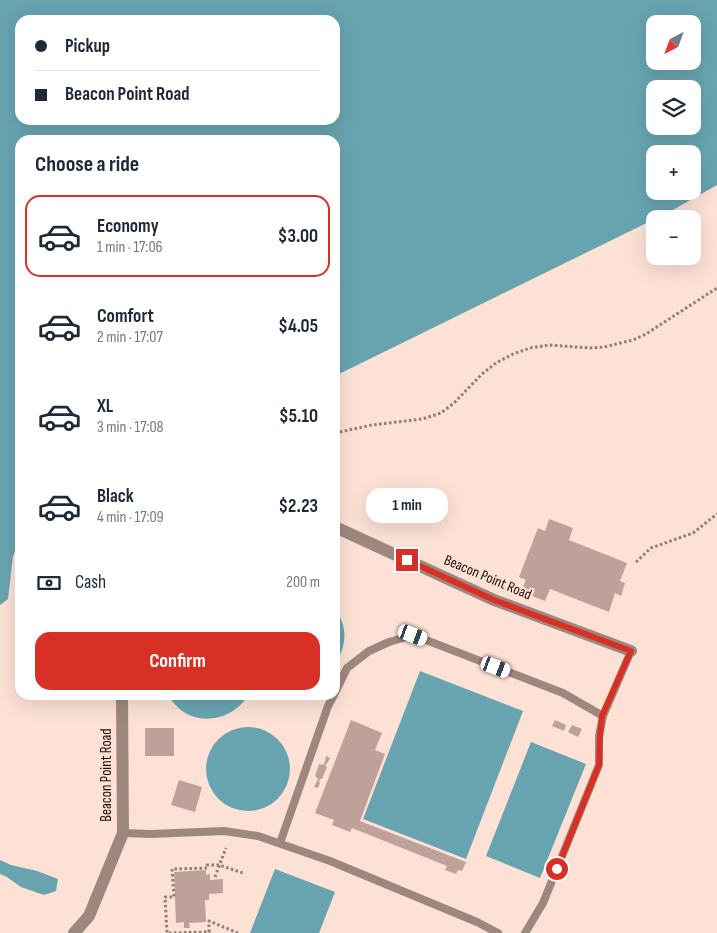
<!DOCTYPE html>
<meta charset="utf-8">
<style>
:root{--surface:#fff;--page:#f6f6f7;--text:#1f2937;--muted:#747a83;--line:#e0e1e3;--accent:#d93025}
body{margin:0;font-family:"Sofia Sans Condensed",sans-serif;background:var(--page);color:var(--text);height:100vh;display:flex;flex-direction:column;font-size:19px;white-space:nowrap}
*{box-sizing:border-box;margin:0}
p{font-size:16px;color:var(--muted)}
.icon{flex:none;width:28px;height:28px;fill:none;stroke:currentColor;stroke-width:2;stroke-linecap:round;stroke-linejoin:round}
.map{position:relative;flex:1;overflow:hidden}
.details{position:absolute;left:15px;top:135px;width:325px;height:565px;display:flex;flex-direction:column;background:var(--surface);border-radius:15px;box-shadow:0 5px 20px #0002}
.details>*{flex:none}
.guide{position:absolute;left:15px;top:15px;width:325px;height:110px;border-radius:15px;box-shadow:0 5px 20px #0002;display:grid;align-content:center;height:110px;padding:0 20px;background:var(--surface)}
.needle{width:32px;rotate:221deg}
.fabs{position:absolute;left:646px;top:15px;display:grid;gap:10px}
.fabs a{display:grid;place-items:center;width:55px;height:55px;border-radius:10px;background:var(--surface);box-shadow:0 5px 20px #0002;font-size:25px}
.end{position:absolute;width:22px;height:22px;margin:-11px;border:6px solid #d93025;background:#fff;box-shadow:0 0 0 2px #fff}
.from{border-radius:50%}
.bubble{position:absolute;height:35px;border-radius:15px;background:var(--surface);box-shadow:0 5px 20px #0002;font-size:16px;font-weight:700;line-height:35px;text-align:center}
.car{position:absolute;width:15px;height:30px;margin:-15px -8px;border-radius:6px;box-shadow:0 0 4px 1px #0007;background:linear-gradient(#fff 24%,#345 0 40%,#fff 0 76%,#345 0 86%,#fff 0)}
.guide b{display:flex;align-items:center;gap:18px;height:48px;font-size:19px}
.guide b+b{border-top:1px solid var(--line)}
.guide i{width:12px;height:12px;background:var(--text)}
ul{padding:0;list-style:none}
li{display:flex;align-items:center;gap:15px;height:82px;margin:0 10px 8px;padding:0 10px;border:2px solid transparent;border-radius:15px}
li div{flex:1}
li b{display:block;font-size:19px}
li em{font-style:normal;font-weight:700}
li.selected{border-color:var(--accent)}
li>.icon{width:45px;height:45px;stroke-width:1.5}
h2{padding:0 20px;font-size:22px;line-height:60px}
.pay{display:flex;align-items:center;gap:12px;height:55px;padding:0 20px;font-size:19px}
.pay p{margin-inline-start:auto}
.action{display:flex;gap:10px;margin-top:auto;padding:10px 20px}
.action a{flex:1;height:58px;border-radius:15px;background:var(--accent);color:#fff;font-size:20px;font-weight:700;line-height:58px;text-align:center}
.map>svg:first-child{display:block}
.water{fill:#67a4b0;fill-rule:evenodd}
.building{fill:#bda19a}
.lines{fill:none;stroke-linecap:round;stroke-linejoin:round}
.path{stroke:#907d74;stroke-width:3;stroke-dasharray:2.5 2.5;stroke-linecap:butt}
.lane{stroke:#9d887f;stroke-width:8}
.street{stroke:#9d887f;stroke-width:12}
.route{stroke:#d93025;stroke-width:6}
.labels{text-anchor:middle;stroke-width:4.5;stroke-linejoin:round;paint-order:stroke}
.street-label{font-size:15px;fill:#180f0a;stroke:#fce1d4}
</style>
<div class="map">
<svg width="717" height="933" viewBox="0 0 717 933">
<rect width="100%" height="100%" fill="#fce1d4"/>
<g class="water">
<path d="M 0,0 L 717,0 L 717,185 L 671,211 L 335,376 L 335,140 L 20,140 L 20,541 L 13,556 L 8,599 L 0,605 ZM 20,20 L 335,20 L 335,120 L 20,120 ZM 655,24 L 692,24 L 692,61 L 655,61 ZM 655,89 L 692,89 L 692,126 L 655,126 ZM 655,154 L 692,154 L 692,191 L 655,191 Z"/>
<path d="M 335,609 C 348,626 347,646 335,664 Z"/>
<polygon points="420,671 523,711 466,859 363,819"/>
<path d="M 167,695 L 248,695 C 236,716 209,725 187,714 C 178,709 173,702 167,695 Z"/>
<circle cx="248" cy="769" r="42"/>
<polygon points="531,742 586,764 540,878 486,856"/>
<polygon points="0,860 11,865 37,871 58,879 56,891 44,895 21,887 7,877 0,874"/>
<polygon points="275,869 335,892 319,933 250,933"/>
</g>
<g class="building">
<polygon points="549,519 573,528 569,540 627,563 620,581 625,583 621,596 615,593 609,612 550,589 545,601 521,592 526,580 519,577 538,528 545,531"/>
<polygon points="351,720 382,733 375,750 385,754 360,821 466,862 462,871 458,870 456,874 445,870 447,866 352,828 350,832 332,825 334,820 315,813"/>
<polygon points="555,720 566,725 564,731 552,726"/>
<polygon points="572,725 582,729 578,737 568,732"/>
<rect x="145" y="728" width="29" height="28"/>
<polygon points="326,756 330,758 328,762 325,765 327,767 322,779 320,779 319,782 320,783 318,788 314,787 318,779 315,776 319,764 323,765 325,762"/>
<polygon points="179,780 202,787 195,812 171,805"/>
<polygon points="206,870 206,875 210,874 210,880 223,879 223,893 209,894 209,900 205,900 206,922 189,923 190,928 184,928 184,922 176,923 174,872"/>
</g>
<g class="lines">
<g class="path">
<polyline points="335,433 372,425 422,419 441,413 454,403 482,374 496,363 513,354 530,348 549,345 590,348 604,347 633,340 646,334 717,288"/>
<polyline points="636,562 651,548 693,533 717,514"/>
<polyline points="215,877 226,848"/>
<polyline points="238,933 209,921 209,932 167,933 165,897 174,897 172,869 207,868 207,865 219,865 243,873"/>
</g>
<g class="lane">
<polyline points="335,693 347,668 369,651 389,642 413,635 563,693 603,716"/>
<polyline points="123,833 151,834 224,831 258,836 330,861 477,922 498,933"/>
<polyline points="280,843 328,706 334,695"/>
<polyline points="525,933 543,903 599,765 599,736 603,716 631,651"/>
</g>
<g class="street">
<polyline points="335,527 494,600 631,651"/>
<polyline points="74,933 89,916 123,833 122,695"/>
</g>
</g>
<g class="lines">
<polyline class="route" points="407,560 494,600 631,651 602,716 600,736 599,765 557,869"/>
</g>
<g class="labels">
<g class="street-label">
<text transform="translate(488 577) rotate(23)" y="5">Beacon Point Road</text>
<text transform="translate(106 775) rotate(-90)" y="5">Beacon Point Road</text>
</g>
</g>
</svg>
<div class="fabs">
<a><svg class="needle" viewBox="-14 -14 28 28"><path d="M0-13l5 13h-10z" fill="#e53935"/><path d="M0 13l5-13h-10z" fill="#747a83"/></svg></a>
<a><svg class="icon" aria-label="layers" viewBox="0 0 24 24"><path d="M12 4l9 5-9 5-9-5zM3 14l9 5 9-5"/></svg></a>
<a>+</a>
<a>−</a>
</div>
<i class="end from" style="left:557px;top:869px"></i>
<i class="end" style="left:407px;top:560px"></i>
<div class="bubble" style="left:366px;top:488px;width:82px">1 min</div>
<i class="car" style="left:413px;top:635px;rotate:111deg"></i>
<i class="car" style="left:496px;top:667px;rotate:111deg"></i>
<div class="guide">
<b><i class="from"></i>Pickup</b>
<b><i></i>Beacon Point Road</b>
</div>
<section class="details">
<h2>Choose a ride</h2>
<ul>
<li class="selected"><svg class="icon" aria-label="car" viewBox="0 0 24 24"><path d="M5 17H2v-5l4-1 3-4h7l3 4 3 1v5h-3M9 17h6M6 11h13"/><circle cx="7" cy="17" r="2"/><circle cx="17" cy="17" r="2"/></svg><div><b>Economy</b><p>1 min · 17:06</p></div><em>$3.00</em></li>
<li><svg class="icon" aria-label="car" viewBox="0 0 24 24"><path d="M5 17H2v-5l4-1 3-4h7l3 4 3 1v5h-3M9 17h6M6 11h13"/><circle cx="7" cy="17" r="2"/><circle cx="17" cy="17" r="2"/></svg><div><b>Comfort</b><p>2 min · 17:07</p></div><em>$4.05</em></li>
<li><svg class="icon" aria-label="car" viewBox="0 0 24 24"><path d="M5 17H2v-5l4-1 3-4h7l3 4 3 1v5h-3M9 17h6M6 11h13"/><circle cx="7" cy="17" r="2"/><circle cx="17" cy="17" r="2"/></svg><div><b>XL</b><p>3 min · 17:08</p></div><em>$5.10</em></li>
<li><svg class="icon" aria-label="car" viewBox="0 0 24 24"><path d="M5 17H2v-5l4-1 3-4h7l3 4 3 1v5h-3M9 17h6M6 11h13"/><circle cx="7" cy="17" r="2"/><circle cx="17" cy="17" r="2"/></svg><div><b>Black</b><p>4 min · 17:09</p></div><em>$2.23</em></li>
</ul>
<div class="pay"><svg class="icon" aria-label="cash" viewBox="0 0 24 24"><path d="M3 7h18v10H3z"/><circle cx="12" cy="12" r="2"/></svg>Cash<p>200 m</p></div>
<div class="action"><a>Confirm</a></div>
</section>
</div>
